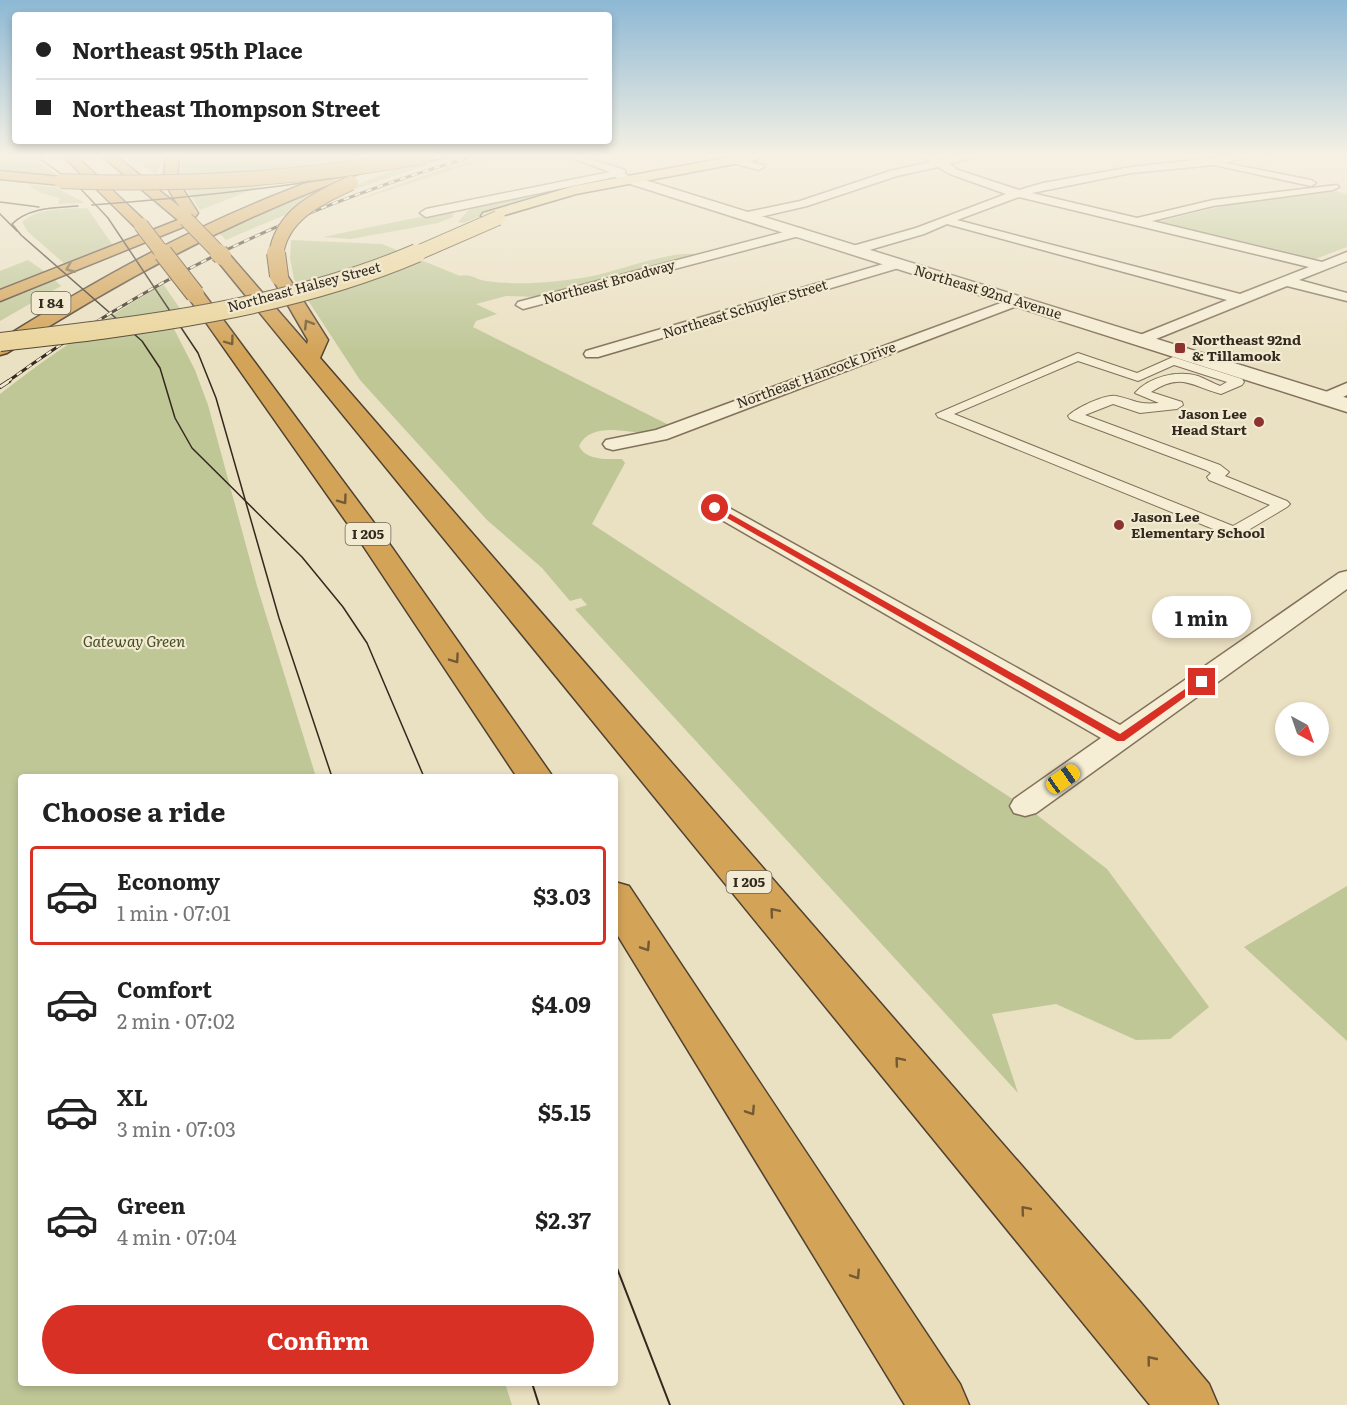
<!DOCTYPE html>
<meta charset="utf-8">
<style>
:root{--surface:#fff;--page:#f2f2f2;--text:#222;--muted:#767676;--line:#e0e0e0;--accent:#d93025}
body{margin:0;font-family:Literata,serif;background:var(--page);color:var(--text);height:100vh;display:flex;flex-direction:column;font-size:22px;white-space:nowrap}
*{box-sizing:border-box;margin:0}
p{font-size:20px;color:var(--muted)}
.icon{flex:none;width:33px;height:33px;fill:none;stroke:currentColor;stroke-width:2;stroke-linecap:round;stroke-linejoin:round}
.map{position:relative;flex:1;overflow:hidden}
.details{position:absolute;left:18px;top:774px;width:600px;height:612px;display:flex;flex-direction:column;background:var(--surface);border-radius:6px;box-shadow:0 3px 9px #0003}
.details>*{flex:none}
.top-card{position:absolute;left:12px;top:12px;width:600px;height:132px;border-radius:6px;box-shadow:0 3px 9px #0003;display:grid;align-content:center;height:132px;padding:0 24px;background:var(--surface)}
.needle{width:39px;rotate:140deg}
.tools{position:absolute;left:1275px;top:702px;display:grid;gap:12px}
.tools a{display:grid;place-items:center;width:54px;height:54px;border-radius:50%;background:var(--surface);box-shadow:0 3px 9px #0003;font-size:30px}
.end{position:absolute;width:27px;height:27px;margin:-14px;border:8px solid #d93025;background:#fff;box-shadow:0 0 0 3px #fff}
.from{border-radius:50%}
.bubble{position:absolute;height:42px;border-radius:21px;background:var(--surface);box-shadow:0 3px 9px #0003;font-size:20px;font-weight:700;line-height:42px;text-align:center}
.car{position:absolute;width:18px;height:36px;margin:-18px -9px;border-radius:8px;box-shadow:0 0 4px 2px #0007;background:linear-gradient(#f5c518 24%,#345 0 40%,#f5c518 0 76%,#345 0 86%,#f5c518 0)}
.top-card b{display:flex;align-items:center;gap:21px;height:57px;font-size:22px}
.top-card b+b{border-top:2px solid var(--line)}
.top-card i{width:15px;height:15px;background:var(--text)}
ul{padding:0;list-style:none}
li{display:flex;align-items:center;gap:18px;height:99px;margin:0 12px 9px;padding:0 12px;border:3px solid transparent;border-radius:6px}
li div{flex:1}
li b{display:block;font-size:22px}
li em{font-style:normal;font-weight:700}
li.selected{border-color:var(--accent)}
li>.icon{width:54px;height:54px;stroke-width:1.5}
h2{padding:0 24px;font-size:27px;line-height:72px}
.button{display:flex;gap:12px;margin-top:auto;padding:12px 24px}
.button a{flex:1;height:69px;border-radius:36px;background:var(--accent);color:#fff;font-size:24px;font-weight:700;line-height:69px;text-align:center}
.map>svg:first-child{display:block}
.green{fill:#bfc797}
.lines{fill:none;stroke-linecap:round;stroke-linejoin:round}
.pedestrian-casing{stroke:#82715b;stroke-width:2}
.minor-casing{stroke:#82715b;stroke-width:3}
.tertiary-casing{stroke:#82715b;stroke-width:3}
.primary-casing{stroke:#50402f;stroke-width:3}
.motorway-casing{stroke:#50402f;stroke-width:3}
.pedestrian{fill:#f5edd4;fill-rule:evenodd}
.minor{fill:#f5edd4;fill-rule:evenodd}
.tertiary{fill:#f5edd4;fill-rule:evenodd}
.primary{fill:#ebd59c;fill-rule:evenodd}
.motorway{fill:#d3a358;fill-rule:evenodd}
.tram-far1{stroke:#33291e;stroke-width:1.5}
.tram{stroke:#33291e;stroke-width:2}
.rail-far1-casing{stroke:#33291e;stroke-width:3}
.rail-casing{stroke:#33291e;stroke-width:4.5}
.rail-far1{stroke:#f2ead1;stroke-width:2;stroke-dasharray:6;stroke-linecap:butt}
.rail{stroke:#f2ead1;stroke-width:3;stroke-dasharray:10;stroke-linecap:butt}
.primary-bridge-far1-casing{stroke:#50402f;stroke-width:16;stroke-linecap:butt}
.primary-bridge-casing{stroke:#50402f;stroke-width:20;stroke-linecap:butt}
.motorway-bridge-far1-casing{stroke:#50402f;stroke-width:16;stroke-linecap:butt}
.motorway-bridge-casing{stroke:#50402f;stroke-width:20;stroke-linecap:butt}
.primary-bridge-far1{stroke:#ebd59c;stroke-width:14}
.primary-bridge{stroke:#ebd59c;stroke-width:18}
.motorway-bridge-far1{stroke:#d3a358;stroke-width:14}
.motorway-bridge{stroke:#d3a358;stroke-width:18}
.oneway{stroke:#735a35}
.route{fill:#d93025}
.poi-dot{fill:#8c3330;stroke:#f2ead1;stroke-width:2}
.labels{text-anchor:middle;stroke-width:4.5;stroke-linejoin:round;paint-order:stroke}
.far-street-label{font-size:14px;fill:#33291e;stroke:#f2ead1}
.shield{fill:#f2ead1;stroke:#6c6354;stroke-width:1.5}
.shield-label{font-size:14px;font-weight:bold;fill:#33291e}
.far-poi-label{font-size:14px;font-weight:bold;fill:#33291e;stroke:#f2ead1;text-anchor:start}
.park-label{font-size:15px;font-style:italic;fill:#424e26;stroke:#f2ead1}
</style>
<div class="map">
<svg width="1347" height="1405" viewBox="0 0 1347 1405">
<rect width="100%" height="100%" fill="#eae0c2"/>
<g class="green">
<polygon points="0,156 28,156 63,179 0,171"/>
<polygon points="128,156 164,156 157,174 155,174"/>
<polygon points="183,156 355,156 268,184 200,210 179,177"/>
<polygon points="486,156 497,156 355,201 303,220 438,170"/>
<path d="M 452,158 C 375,181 300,207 226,240 L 218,232 L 339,180 L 358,177 L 341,184 L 356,185 L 394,170 Z"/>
<polygon points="604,179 613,179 496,210 464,223 458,222 472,206"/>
<polygon points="28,185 55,187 85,203 58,204 60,198 41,193"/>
<polygon points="1336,191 1347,194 1347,247 1315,259 1157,222 1227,205"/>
<path d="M 87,208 L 114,247 L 66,265 L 28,232 L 22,222 C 38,207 67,209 87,208 Z"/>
<polygon points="448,211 453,212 453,217 438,223 351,239 323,237"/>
<path d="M 291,240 L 382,244 L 460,276 C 471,273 476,280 486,281 C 521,286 554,282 588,277 C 616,272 676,248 700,255 L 539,297 L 506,296 L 476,304 L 497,314 L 476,321 L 473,327 L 671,426 C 662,429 653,433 644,433 C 623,432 591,422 579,446 C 586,461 608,459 622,459 L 625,463 L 592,524 L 1037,815 L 1107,869 L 1209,1007 L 1170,1039 L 1136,1040 L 1056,1004 L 992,1014 L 1018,1093 L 575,609 L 587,605 L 581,598 L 570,601 L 542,568 L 487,520 L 360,380 L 294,279 L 290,258 Z"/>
<polygon points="28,260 48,274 0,292 0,271"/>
<polygon points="54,279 61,286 0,321 0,300"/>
<path d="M 163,284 L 190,323 L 173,327 L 195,370 L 208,405 L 257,586 L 316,777 L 21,777 L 21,1383 L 505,1383 L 512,1405 L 0,1405 L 0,394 C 52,353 106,318 163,284 Z"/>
<polygon points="1347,886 1347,1041 1244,947"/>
</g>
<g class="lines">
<defs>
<path id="pedestrian" d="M 1078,353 L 1137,373 L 1173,357 L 1242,379 L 1244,382 L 1242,385 L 1221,394 C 1191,386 1182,372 1151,392 L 1182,402 L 1183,405 L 1177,409 L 1140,413 L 1113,404 L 1085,415 L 1220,465 L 1229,472 L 1225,476 L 1287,501 L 1290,504 L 1287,507 L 1240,535 L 1228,535 L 938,417 L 936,414 ZM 1078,361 L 1138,381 L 1174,365 L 1227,382 L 1220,386 C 1212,383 1206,379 1198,376 C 1177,370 1149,377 1135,393 L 1159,403 C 1137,405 1135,400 1116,396 C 1105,394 1076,408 1068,416 L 1070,419 L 1206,470 L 1211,473 L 1207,477 L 1209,480 L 1270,505 L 1233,526 L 954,414 Z"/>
<g id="minor">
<polygon points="566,156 581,156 625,170 625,174 637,180 632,183 615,177 426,217 420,213 426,209 610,172"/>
<path d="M 923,156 L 935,156 L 941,160 L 958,156 L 977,156 L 949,164 L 958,170 L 1019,190 L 1043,183 L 1131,167 L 1230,156 L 1251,156 L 1225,163 L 1311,180 L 1316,183 L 1311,186 L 1214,165 L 1131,173 L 1032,193 L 1137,218 L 1213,200 L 1337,185 L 1339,187 L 1333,190 L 1213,206 L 1152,221 L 1322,262 L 1347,252 L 1347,261 L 1299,280 L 1347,293 L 1347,301 L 1287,286 L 1141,345 L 1135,343 L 1133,340 L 1135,337 L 1227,300 L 947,224 L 924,234 L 859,253 L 849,253 L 847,250 L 849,247 L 916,228 L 1006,194 L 950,174 L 938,167 L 897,176 L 807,206 L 747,220 L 741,216 L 743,213 L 800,201 L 890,171 L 930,162 ZM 1019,197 L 1309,267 L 1240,294 L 957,220 Z"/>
<polygon points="733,157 763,165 764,167 759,170 729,162 729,158"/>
<polygon points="799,228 803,229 805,232 803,235 523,309 516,305 518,302"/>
<polygon points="897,260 902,261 904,264 902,267 598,357 586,357 584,354 586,351"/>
<polygon points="1017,297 1022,298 1024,301 1022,304 667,439 613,450 606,448 603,444 606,440 656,430"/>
<polygon points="1347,383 1347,395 1333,402 1321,402 1318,398 1321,394"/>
<polygon points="715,502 722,504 1120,725 1339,573 1347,571 1347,589 1036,813 1025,816 1014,813 1010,806 1014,799 1101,738 708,512 705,508 708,504"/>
</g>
<polygon id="tertiary" points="632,176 1347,398 1347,412 627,183 625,180"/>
<polygon id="primary" points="736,156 762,156 756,160 576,194 488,220 481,216 483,213 574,186"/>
<g id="motorway">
<polygon points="63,156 76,156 146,222 148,225 146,228 136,228"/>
<path d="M 102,156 L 116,156 L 180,207 C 167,189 160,178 167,156 L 179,156 L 177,180 L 198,213 L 191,222 L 185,223 L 183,227 L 0,301 L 0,290 L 178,220 Z"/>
<path d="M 373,160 L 377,161 L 379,164 L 377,167 C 245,213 124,277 7,353 L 0,355 L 0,340 C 93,282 189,228 291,189 C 318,178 345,167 373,160 Z"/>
<polygon points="0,171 61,177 68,181 61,185 0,179"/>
<polygon points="222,251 228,253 307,344 308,340 271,276 273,272 285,272 328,340 320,358 1141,1303 1209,1384 1218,1405 1150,1405 216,259 214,256 216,253"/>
<polygon points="195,289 201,290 386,539 553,777 517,777 364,547 186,294 189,290"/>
<polygon points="615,882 629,886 960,1384 969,1405 905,1405 615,931"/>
</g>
</defs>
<use href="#pedestrian" class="pedestrian-casing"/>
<use href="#minor" class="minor-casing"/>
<use href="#tertiary" class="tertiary-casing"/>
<use href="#primary" class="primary-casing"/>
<use href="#motorway" class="motorway-casing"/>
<use href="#pedestrian" class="pedestrian"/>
<use href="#minor" class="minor"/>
<use href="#tertiary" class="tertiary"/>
<use href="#primary" class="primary"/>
<use href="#motorway" class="motorway"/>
<g class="tram-far1">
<polyline points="36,156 78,186 108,218 198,353 216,398 279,618 332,777"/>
<polyline points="0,202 39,207"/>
<path d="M 92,205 C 214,196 335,182 455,156"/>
<path d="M 78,206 C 55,208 29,207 12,224 L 21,235 L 142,341 L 160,368 L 175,418 L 192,448 L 302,557 L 343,607 L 367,643 L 424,777"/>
<polyline points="0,214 17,231"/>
</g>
<g class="tram">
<polyline points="615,1263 670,1405"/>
<polyline points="532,1383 539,1405"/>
</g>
<defs>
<path id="rail-far1" d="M 7,382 C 156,274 298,208 474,156"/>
<polyline id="rail" points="0,387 9,381"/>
</defs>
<use href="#rail-far1" class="rail-far1-casing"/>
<use href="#rail" class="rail-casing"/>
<use href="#rail-far1" class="rail-far1"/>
<use href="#rail" class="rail"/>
<defs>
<polyline id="primary-bridge-far1" points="413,255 498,218"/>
<path id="primary-bridge" d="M 0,342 C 140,326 286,309 417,253"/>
<g id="motorway-bridge-far1">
<path d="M 61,181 C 184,186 305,179 426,156"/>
<polyline points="186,219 221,255"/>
<polyline points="141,225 164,255"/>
<path d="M 276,255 C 281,215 318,198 351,183"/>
</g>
<g id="motorway-bridge">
<polyline points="163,253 195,294"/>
<polyline points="219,253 222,256"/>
<polyline points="276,253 279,276"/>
</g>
</defs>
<use href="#primary-bridge-far1" class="primary-bridge-far1-casing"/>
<use href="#primary-bridge" class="primary-bridge-casing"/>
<use href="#motorway-bridge-far1" class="motorway-bridge-far1-casing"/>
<use href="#motorway-bridge" class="motorway-bridge-casing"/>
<use href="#primary-bridge-far1" class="primary-bridge-far1"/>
<use href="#primary-bridge" class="primary-bridge"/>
<use href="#motorway-bridge-far1" class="motorway-bridge-far1"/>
<use href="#motorway-bridge" class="motorway-bridge"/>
</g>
<defs><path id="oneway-chevron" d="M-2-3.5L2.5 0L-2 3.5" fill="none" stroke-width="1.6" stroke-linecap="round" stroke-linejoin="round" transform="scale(1.5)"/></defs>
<g class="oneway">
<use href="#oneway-chevron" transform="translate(70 268) rotate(158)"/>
<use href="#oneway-chevron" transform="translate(308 324) rotate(-122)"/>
<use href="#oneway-chevron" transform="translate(230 341) rotate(54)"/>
<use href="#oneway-chevron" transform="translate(343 500) rotate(54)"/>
<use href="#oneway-chevron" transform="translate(455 659) rotate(55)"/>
<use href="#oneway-chevron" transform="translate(774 912) rotate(-130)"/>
<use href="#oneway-chevron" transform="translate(646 947) rotate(57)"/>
<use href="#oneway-chevron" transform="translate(899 1061) rotate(-130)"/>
<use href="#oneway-chevron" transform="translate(751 1111) rotate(57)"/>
<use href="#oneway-chevron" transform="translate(1025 1210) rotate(-130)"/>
<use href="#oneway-chevron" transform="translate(856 1275) rotate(57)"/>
<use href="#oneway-chevron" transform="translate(1151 1360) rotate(-129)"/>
</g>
<linearGradient id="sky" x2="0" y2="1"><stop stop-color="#8db8d4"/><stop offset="0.44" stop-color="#f6f1e4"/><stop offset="1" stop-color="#f6f1e4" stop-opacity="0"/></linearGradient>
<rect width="1347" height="353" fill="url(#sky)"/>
<polygon class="route" points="713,507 718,507 1120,734 1198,680 1206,682 1124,741 1117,741 713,510"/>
<g class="poi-dot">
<rect x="1174" y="342" width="12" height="12" rx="3"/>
<circle cx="1259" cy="422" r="6"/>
<circle cx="1119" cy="525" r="6"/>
</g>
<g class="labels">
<g class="far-street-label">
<text transform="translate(609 282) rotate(-15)" y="5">Northeast Broadway</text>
<text transform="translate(304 287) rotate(-15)" y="5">Northeast Halsey Street</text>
<text transform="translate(988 292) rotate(17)" y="5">Northeast 92nd Avenue</text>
<text transform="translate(745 309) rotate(-17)" y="5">Northeast Schuyler Street</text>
<text transform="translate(816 375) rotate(-20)" y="5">Northeast Hancock Drive</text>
</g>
<g class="shield">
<rect x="31.5" y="292" width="39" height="22" rx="4.5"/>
<rect x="345.5" y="523" width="45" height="22" rx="4.5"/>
<rect x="726.5" y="871" width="45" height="22" rx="4.5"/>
</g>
<g class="shield-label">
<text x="51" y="308">I 84</text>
<text x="368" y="539">I 205</text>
<text x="749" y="887">I 205</text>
</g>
<g class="far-poi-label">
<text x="1192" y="345">Northeast 92nd<tspan x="1192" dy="16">&amp; Tillamook</tspan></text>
<text x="1247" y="419" text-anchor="end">Jason Lee<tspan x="1247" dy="16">Head Start</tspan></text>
<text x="1131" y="522">Jason Lee<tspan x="1131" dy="16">Elementary School</tspan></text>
</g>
<g class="park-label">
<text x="134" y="647">Gateway Green</text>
</g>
</g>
</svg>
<div class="tools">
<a><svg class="needle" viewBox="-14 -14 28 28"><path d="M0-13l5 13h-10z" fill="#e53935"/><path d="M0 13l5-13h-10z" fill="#767676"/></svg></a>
</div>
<i class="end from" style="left:715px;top:508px"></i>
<i class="end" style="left:1202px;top:682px"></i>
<div class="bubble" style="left:1152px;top:596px;width:99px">1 min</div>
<i class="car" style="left:1063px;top:779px;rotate:55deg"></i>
<div class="top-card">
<b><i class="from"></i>Northeast 95th Place</b>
<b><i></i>Northeast Thompson Street</b>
</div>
<section class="details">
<h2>Choose a ride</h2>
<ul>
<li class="selected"><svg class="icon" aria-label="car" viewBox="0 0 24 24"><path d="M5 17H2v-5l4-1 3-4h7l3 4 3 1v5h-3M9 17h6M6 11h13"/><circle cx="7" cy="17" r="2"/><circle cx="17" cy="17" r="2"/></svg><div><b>Economy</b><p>1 min · 07:01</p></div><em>$3.03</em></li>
<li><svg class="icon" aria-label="car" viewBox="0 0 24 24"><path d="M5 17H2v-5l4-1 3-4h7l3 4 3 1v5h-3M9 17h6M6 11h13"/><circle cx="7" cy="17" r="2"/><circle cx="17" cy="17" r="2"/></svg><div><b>Comfort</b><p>2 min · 07:02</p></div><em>$4.09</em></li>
<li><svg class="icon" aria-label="car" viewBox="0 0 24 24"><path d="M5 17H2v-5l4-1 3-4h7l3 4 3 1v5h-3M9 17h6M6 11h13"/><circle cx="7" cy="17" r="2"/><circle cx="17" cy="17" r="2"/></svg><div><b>XL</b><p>3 min · 07:03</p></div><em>$5.15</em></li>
<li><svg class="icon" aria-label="car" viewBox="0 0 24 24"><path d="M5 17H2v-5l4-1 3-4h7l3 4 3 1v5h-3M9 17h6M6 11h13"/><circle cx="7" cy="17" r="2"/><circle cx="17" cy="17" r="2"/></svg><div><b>Green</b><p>4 min · 07:04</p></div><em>$2.37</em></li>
</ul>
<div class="button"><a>Confirm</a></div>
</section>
</div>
